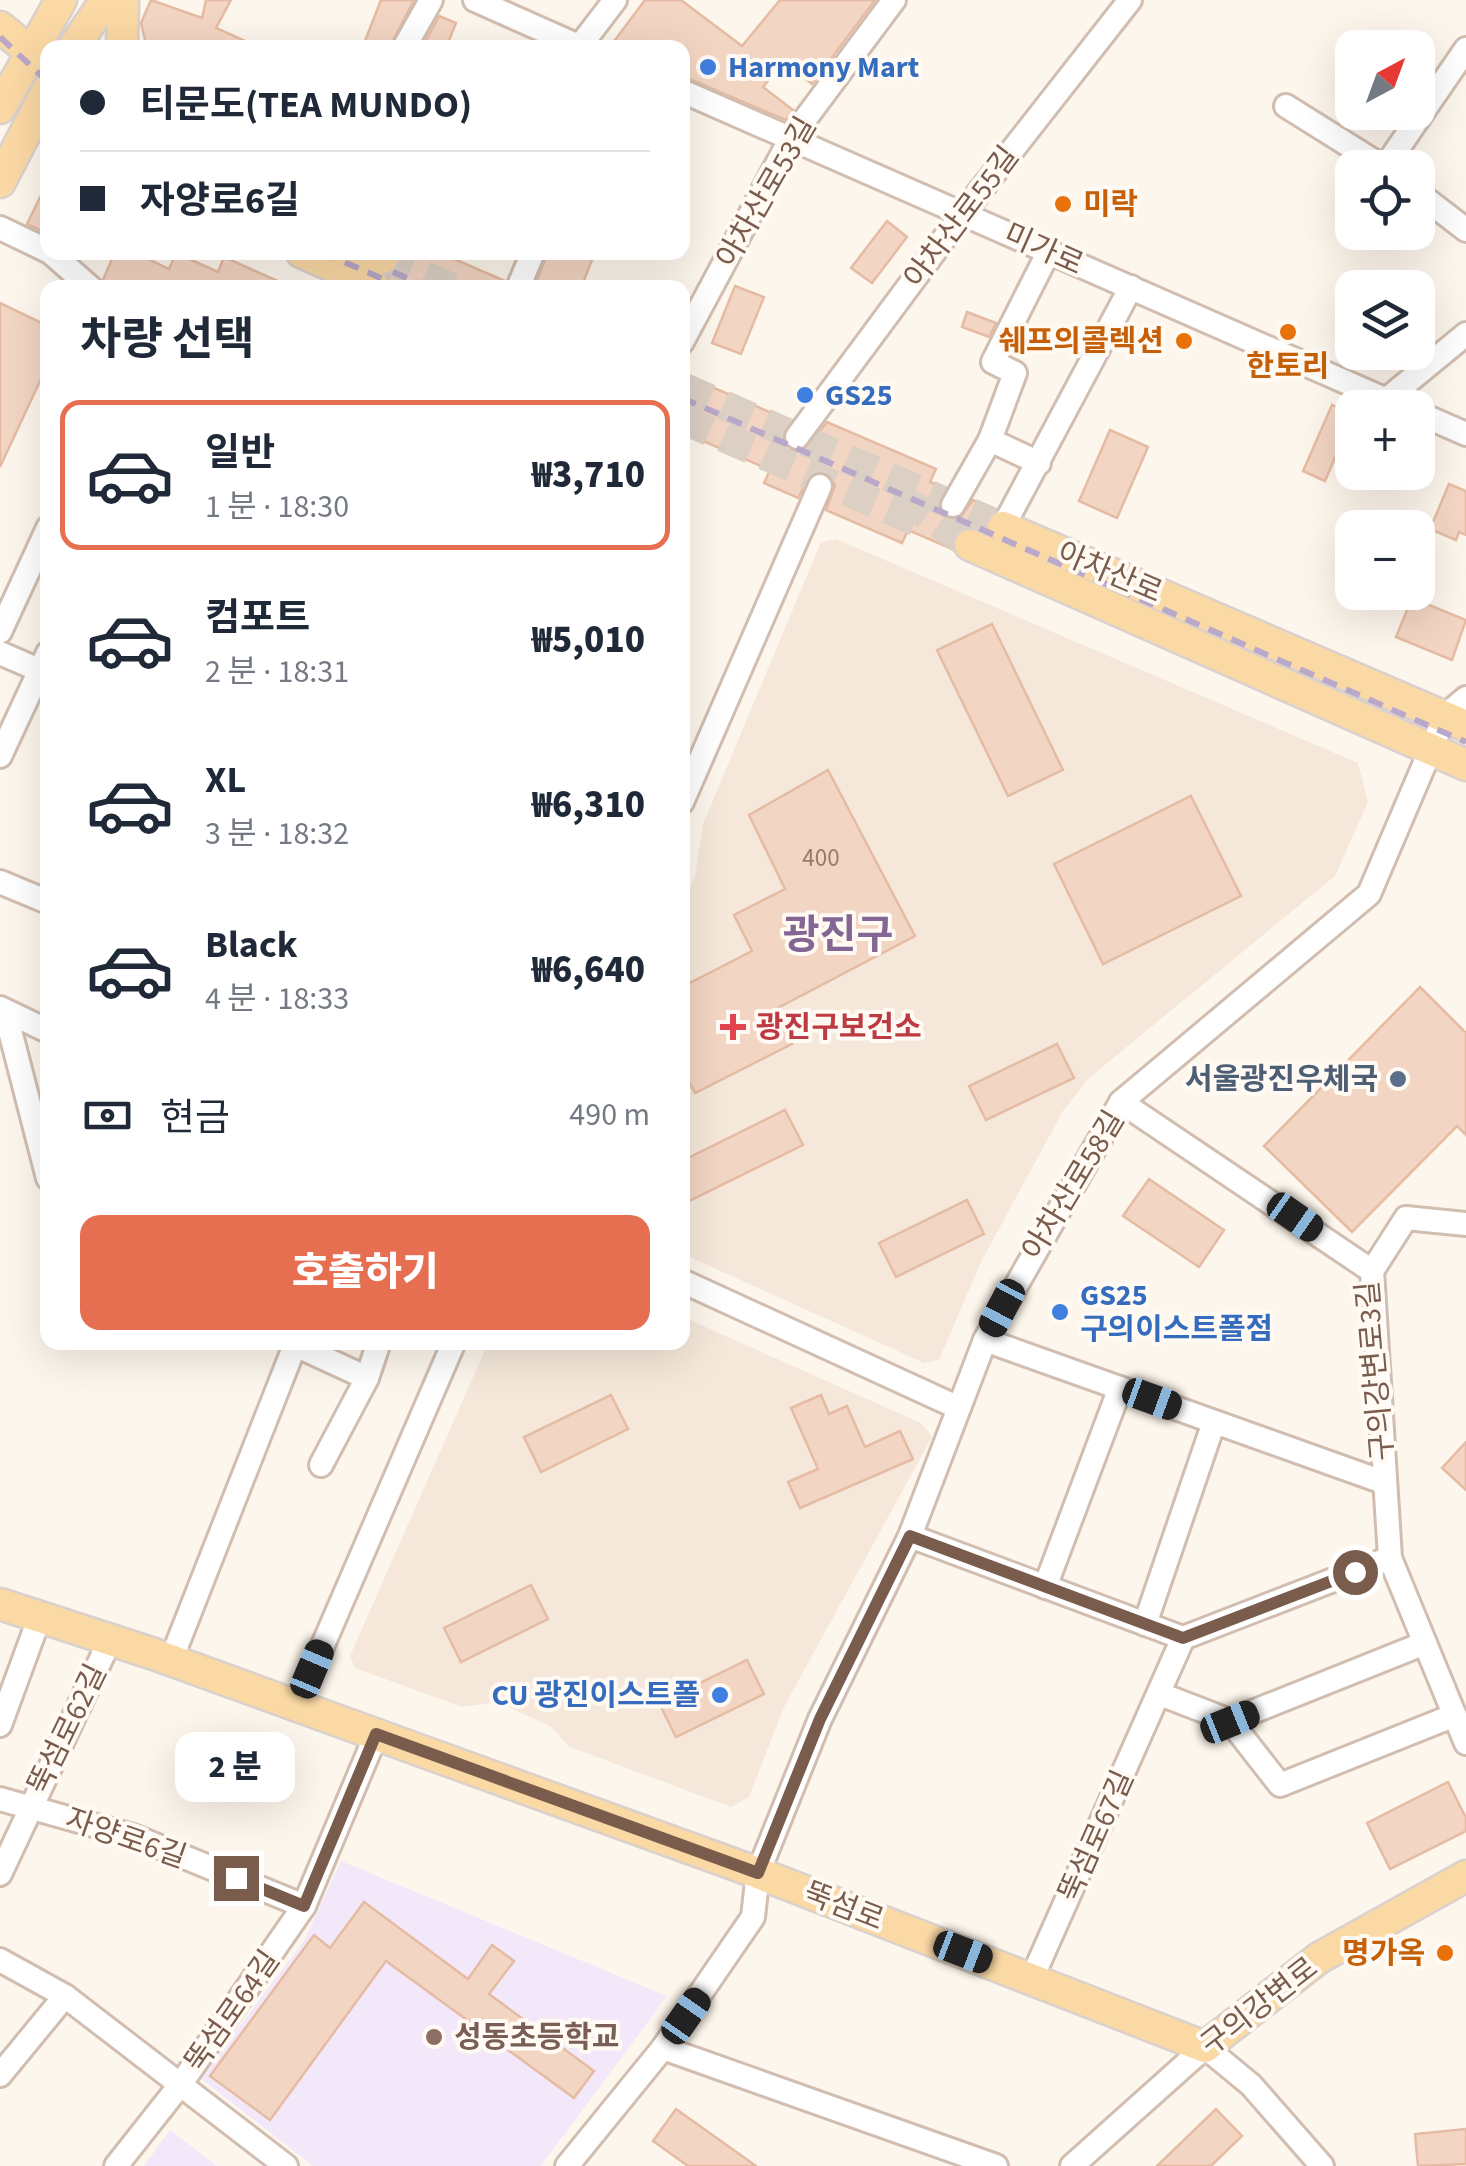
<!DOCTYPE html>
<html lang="ko">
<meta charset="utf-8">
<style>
:root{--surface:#fff;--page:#f6f6f7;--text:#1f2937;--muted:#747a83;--line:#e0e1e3;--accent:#e76f51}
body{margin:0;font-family:"Source Sans 3","Noto Sans KR",sans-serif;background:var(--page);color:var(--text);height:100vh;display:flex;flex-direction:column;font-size:38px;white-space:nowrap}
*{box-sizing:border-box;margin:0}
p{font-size:32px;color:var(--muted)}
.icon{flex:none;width:55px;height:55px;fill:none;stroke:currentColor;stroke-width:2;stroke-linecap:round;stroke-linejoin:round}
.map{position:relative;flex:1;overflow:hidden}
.details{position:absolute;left:40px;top:280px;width:650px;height:1070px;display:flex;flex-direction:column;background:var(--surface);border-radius:20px;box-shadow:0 10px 40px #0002}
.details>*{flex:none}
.hud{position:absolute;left:40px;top:40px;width:650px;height:220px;border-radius:20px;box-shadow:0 10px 40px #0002;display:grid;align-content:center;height:220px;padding:0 40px;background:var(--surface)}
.needle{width:65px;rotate:41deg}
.controls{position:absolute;left:1335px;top:30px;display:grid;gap:20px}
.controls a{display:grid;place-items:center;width:100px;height:100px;border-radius:20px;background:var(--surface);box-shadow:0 10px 40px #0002;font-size:50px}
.end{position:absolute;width:45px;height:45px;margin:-22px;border:12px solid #7a5c4d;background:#fff;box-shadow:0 0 0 5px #fff}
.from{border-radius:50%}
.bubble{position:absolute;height:70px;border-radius:20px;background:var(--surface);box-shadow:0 10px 40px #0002;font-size:32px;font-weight:800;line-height:70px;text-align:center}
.car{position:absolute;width:30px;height:60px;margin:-30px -15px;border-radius:12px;box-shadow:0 0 8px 2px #0007;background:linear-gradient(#222 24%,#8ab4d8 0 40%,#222 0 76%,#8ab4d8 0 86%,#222 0)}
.hud b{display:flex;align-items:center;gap:35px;height:95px;font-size:38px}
.hud b+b{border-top:2px solid var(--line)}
.hud i{width:25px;height:25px;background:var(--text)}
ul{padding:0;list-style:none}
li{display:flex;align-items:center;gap:30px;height:150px;margin:0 20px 15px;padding:0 20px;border:5px solid transparent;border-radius:20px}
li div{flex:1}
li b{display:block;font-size:38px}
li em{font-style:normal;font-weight:800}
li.on{border-color:var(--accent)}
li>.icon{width:90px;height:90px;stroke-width:1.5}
h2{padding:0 40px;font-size:45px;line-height:120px}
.pay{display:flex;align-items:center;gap:25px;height:110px;padding:0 40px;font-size:38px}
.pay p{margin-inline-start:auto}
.action{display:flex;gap:20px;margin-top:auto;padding:20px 40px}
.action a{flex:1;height:115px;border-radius:20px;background:var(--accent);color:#fff;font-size:40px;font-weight:800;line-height:115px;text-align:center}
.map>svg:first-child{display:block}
.residential{fill:#f5e8da}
.education{fill:#f3e8fa}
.building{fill:#f3d5c3;stroke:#e6bba3;stroke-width:2.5}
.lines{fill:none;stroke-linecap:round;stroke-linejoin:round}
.major-tunnel{stroke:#dcd0c4;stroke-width:30;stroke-dasharray:30 15;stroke-linecap:butt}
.minor-casing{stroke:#d1beb0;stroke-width:28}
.major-casing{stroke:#dad1cd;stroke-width:35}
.minor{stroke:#fff;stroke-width:22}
.major{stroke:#fbd9a5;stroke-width:30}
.rail{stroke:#b9a8c9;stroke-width:6;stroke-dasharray:15 10;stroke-linecap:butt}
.route{stroke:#7a5c4d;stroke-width:12}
.shop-dot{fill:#3f7fe0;stroke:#fffaf3;stroke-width:4}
.food-dot{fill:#e8710a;stroke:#fffaf3;stroke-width:4}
.health-dot{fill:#e0444e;stroke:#fffaf3;stroke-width:4}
.service-dot{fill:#5c6f8a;stroke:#fffaf3;stroke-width:4}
.education-dot{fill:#8d6e63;stroke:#fffaf3;stroke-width:4}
.labels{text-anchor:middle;stroke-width:8;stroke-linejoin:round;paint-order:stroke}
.number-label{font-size:25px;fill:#987a6a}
.shop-label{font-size:30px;font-weight:bold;fill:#366cbe;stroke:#fffaf3;text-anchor:start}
.street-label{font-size:30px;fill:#7a5c4d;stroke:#fffaf3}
.food-label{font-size:30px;font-weight:bold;fill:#c56008;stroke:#fffaf3;text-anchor:end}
.health-label{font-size:30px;font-weight:bold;fill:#be3a42;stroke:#fffaf3;text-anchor:start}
.service-label{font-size:30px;font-weight:bold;fill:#4e5e75;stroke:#fffaf3;text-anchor:end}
.education-label{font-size:30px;font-weight:bold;fill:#785e54;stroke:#fffaf3;text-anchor:start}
.district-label{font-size:40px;font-weight:bold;fill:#846695;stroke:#fffaf3}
</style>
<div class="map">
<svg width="1466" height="2166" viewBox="0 0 1466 2166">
<rect width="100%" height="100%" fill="#fdf6ec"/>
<g class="residential">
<polygon points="836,539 1358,763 1368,802 1335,876 1089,1078 1063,1111 981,1262 939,1360 924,1363 683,1254 683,905 695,876 703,824 821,542"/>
<polygon points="683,1317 921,1423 932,1437 784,1707 749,1797 731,1807 570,1747 550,1726 497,1702 462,1707 355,1668 350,1656 488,1343 682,1342"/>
</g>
<g class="education">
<polygon points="341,1861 667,1996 541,2166 313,2166 200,2078 304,1941"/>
<polygon points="170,2130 217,2166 144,2166"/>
</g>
<g class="building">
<polygon points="151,0 202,18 206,0 231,0 216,28 261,48 147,48 141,23"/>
<polygon points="381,0 414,0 389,48 365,41"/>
<polygon points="645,0 681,0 742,46 780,0 875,0 812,84 783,62 763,87 793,110 786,120 682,76 682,48 609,48"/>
<polygon points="439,16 456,23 446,48 422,48"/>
<polygon points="48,181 48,234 27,224"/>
<polygon points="887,221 907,237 872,283 851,268"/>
<polygon points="115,252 134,252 169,269 176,253 218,272 224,257 293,288 112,288 103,280"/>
<polygon points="400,252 438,252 505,281 503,288 389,288 388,276 399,267"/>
<polygon points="548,252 595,252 581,288 534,288"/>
<polygon points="735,286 764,297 741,354 712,343"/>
<polygon points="0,303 48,326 48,364 0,467"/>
<polygon points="967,312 996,323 989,337 962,327"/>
<polygon points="682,374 790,421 782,436 794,452 808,447 827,422 936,469 930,482 945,488 938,504 945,517 960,518 973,500 977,502 966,527 953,537 952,549 908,530 902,543 826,510 835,485 825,472 810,475 798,498 764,483 770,470 682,432"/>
<polygon points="1332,405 1352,413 1352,418 1325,481 1303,471"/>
<polygon points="1110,430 1148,447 1117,518 1079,501"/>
<polygon points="1449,484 1466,491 1466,535 1459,532 1456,540 1430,529"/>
<polygon points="1412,598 1466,620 1452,660 1396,637"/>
<polygon points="992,624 1063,770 1008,796 937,650"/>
<polygon points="828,770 915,936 774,1010 792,1044 695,1093 682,1069 682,987 752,951 734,915 785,889 749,815"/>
<polygon points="1191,796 1241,896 1103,964 1054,864"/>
<polygon points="1420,987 1466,1033 1466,1135 1457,1126 1352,1232 1264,1146"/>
<polygon points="1057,1044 1074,1078 986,1120 969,1086"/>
<polygon points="785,1110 803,1145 687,1202 682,1192 682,1161"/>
<polygon points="1149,1179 1224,1230 1199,1267 1123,1216"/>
<polygon points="967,1200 984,1234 896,1277 879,1243"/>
<polygon points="611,1395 628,1429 541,1472 524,1437"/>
<polygon points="821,1395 829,1414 847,1406 865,1447 900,1431 913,1459 800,1508 788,1482 818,1469 791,1408"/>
<polygon points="1466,1442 1466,1490 1442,1468"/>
<polygon points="531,1585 548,1619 461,1662 444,1628"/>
<polygon points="747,1660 764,1694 676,1737 659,1703"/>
<polygon points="1448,1782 1466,1818 1466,1831 1390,1869 1367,1823"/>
<polygon points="364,1902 468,1979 492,1945 514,1961 489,1994 594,2071 574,2098 386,1961 270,2120 210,2076 314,1935 330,1948"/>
<polygon points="676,2109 756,2166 688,2166 653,2141"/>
<polygon points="1216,2109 1242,2136 1211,2166 1157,2166"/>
<polygon points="1466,2129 1466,2164 1418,2166 1415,2134"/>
</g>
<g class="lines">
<g class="major-tunnel">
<polyline points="383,258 452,288"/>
<polyline points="682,387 1003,527"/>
<polyline points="682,419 918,522"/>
<polyline points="902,498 970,545"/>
</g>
<defs>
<g id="minor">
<polyline points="475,0 583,48"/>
<polyline points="580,46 615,0"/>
<polyline points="404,48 431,0"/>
<polyline points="682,91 1405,408"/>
<polyline points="1286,106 1385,168"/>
<polyline points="1385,167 1466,49"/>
<polyline points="1418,193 1466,230"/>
<polyline points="0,228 48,251"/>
<polyline points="50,252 91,288"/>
<polyline points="518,288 533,252"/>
<polyline points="682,342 791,138 894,0"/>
<polyline points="1387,399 1466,334"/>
<polyline points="1418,413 1466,434"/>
<polyline points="797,437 963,213 1130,0"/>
<polyline points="990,440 1039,463"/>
<polyline points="953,505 990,440 1015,373 993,362 1049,251"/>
<polyline points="1003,527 1131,287"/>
<polyline points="0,632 48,528"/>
<polyline points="0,653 39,670"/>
<polyline points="0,756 48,653"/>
<polyline points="682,802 820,486"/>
<polyline points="0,882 48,902"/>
<polyline points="0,1008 48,1031"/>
<polyline points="5,1011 48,1178"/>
<polyline points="1121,1102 1372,1271 1390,1558 1466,1743"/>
<polyline points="1372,1271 1406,1218 1466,1224"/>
<polyline points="682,1281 959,1408"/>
<polyline points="985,1340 1383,1482"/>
<polyline points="289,1342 367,1378"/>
<polyline points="321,1465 367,1378 379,1342"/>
<polyline points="910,1536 1183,1638"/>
<polyline points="1045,1587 1120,1388"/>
<polyline points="1145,1624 1214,1422"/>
<polyline points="171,1660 295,1345"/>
<polyline points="1160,1694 1230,1721 1280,1785 1455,1715"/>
<polyline points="297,1705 454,1342"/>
<polyline points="1230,1721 1425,1643"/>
<polyline points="0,1725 40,1616"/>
<polyline points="0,1799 133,1836 304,1906"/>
<polyline points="0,1874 110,1640"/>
<polyline points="0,1960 65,1996 286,2166"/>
<polyline points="1032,1978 1183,1638 1390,1558"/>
<polyline points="663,2048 996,2166"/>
<polyline points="0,2075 65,1996"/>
<polyline points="116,2166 180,2085 304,1906 376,1735"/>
<polyline points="567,2166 663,2048 753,1917 758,1873 820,1719 910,1536 985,1340 1121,1102 1369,894 1445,716 1466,698"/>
<polyline points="1072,2166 1205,2047 1251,2085 1322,2166"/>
</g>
<g id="major">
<polyline points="0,27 48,66"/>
<polyline points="73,48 106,0"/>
<polyline points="122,48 123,0"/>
<polyline points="0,108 61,0"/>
<polyline points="0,182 48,89"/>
<polyline points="301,252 371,283"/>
<polyline points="371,252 383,258"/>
<polyline points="1003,527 1466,726"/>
<polyline points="970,545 1466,765"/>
<polyline points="0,1604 154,1654 758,1873 1205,2047 1319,1958 1466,1876"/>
</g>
</defs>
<use href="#minor" class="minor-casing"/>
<use href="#major" class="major-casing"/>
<use href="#minor" class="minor"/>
<use href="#major" class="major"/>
<g class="rail">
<polyline points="0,37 48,82"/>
<polyline points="322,252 403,288"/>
<polyline points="393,272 430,288"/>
<polyline points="682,398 1466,742"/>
</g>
</g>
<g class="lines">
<polyline class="route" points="236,1878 304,1906 376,1734 758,1873 820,1719 910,1536 1183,1638 1355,1572"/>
</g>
<g class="shop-dot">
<circle cx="708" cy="67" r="10"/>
<circle cx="805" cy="395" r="10"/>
<circle cx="1060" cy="1312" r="10"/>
<circle cx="720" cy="1695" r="10"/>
</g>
<g class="food-dot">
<circle cx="1063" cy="204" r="10"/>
<circle cx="1288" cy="332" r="10"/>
<circle cx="1184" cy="341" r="10"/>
<circle cx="1445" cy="1953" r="10"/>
</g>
<path class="health-dot" d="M728 1012h10v10h10v10h-10v10h-10v-10h-10v-10h10z"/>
<circle class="service-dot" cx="1398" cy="1079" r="10"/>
<circle class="education-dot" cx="434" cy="2037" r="10"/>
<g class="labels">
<g class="number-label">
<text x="821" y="866">400</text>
</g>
<g class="shop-label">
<text x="728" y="77">Harmony Mart</text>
<text x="825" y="405">GS25</text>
<text x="1080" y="1305">GS25<tspan x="1080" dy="34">구의이스트폴점</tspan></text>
<text x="700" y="1705" text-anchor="end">CU 광진이스트폴</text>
</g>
<g class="street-label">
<text transform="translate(766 192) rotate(-60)" y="10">아차산로53길</text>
<text transform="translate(961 217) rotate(-53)" y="10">아차산로55길</text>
<text transform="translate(1044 249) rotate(24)" y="10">미가로</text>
<text transform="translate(1110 572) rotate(23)" y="10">아차산로</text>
<text transform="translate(1073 1185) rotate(-59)" y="10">아차산로58길</text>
<text transform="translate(1375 1371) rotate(-95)" y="10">구의강변로3길</text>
<text transform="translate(67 1729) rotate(-64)" y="10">뚝섬로62길</text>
<text transform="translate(1096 1836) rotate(-66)" y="10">뚝섬로67길</text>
<text transform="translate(126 1838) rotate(19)" y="10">자양로6길</text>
<text transform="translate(844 1906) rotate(21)" y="10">뚝섬로</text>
<text transform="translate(1259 2006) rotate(-38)" y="10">구의강변로</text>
<text transform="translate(232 2011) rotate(-55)" y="10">뚝섬로64길</text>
</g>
<g class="food-label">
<text x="1083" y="214" text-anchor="start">미락</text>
<text x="1164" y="351">쉐프의콜렉션</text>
<text x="1288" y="376" text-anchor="middle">한토리</text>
<text x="1425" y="1963">명가옥</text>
</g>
<g class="health-label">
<text x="756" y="1037">광진구보건소</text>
</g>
<g class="service-label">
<text x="1378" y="1089">서울광진우체국</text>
</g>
<g class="education-label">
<text x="454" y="2047">성동초등학교</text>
</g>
<g class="district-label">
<text x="838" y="948">광진구</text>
</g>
</g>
</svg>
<div class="controls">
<a><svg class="needle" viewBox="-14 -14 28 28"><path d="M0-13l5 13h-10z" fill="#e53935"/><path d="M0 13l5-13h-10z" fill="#747a83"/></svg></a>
<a><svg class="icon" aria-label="locate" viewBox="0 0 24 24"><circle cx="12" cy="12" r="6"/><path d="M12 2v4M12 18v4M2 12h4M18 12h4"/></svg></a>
<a><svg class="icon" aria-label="layers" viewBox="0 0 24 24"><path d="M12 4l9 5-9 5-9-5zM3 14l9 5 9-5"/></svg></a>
<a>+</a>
<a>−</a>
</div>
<i class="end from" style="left:1355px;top:1572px"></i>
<i class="end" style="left:236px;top:1878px"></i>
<div class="bubble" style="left:175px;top:1732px;width:120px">2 분</div>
<i class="car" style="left:1295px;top:1217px;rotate:125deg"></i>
<i class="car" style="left:1002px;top:1308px;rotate:208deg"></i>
<i class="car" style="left:1152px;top:1399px;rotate:110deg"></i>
<i class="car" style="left:312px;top:1669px;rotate:23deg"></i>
<i class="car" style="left:1230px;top:1722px;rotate:68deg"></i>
<i class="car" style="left:963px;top:1952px;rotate:111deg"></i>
<i class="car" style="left:686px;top:2016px;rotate:35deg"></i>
<div class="hud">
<b><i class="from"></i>티문도(TEA MUNDO)</b>
<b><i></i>자양로6길</b>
</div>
<section class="details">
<h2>차량 선택</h2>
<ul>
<li class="on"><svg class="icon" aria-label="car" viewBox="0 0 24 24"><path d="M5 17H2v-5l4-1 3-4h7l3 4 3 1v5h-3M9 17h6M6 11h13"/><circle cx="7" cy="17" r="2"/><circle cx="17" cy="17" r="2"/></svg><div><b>일반</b><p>1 분 · 18:30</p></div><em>₩3,710</em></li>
<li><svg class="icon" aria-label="car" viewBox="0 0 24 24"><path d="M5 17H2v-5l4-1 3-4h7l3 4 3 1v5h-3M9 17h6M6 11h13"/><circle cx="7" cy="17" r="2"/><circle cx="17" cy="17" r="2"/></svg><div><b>컴포트</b><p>2 분 · 18:31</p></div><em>₩5,010</em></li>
<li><svg class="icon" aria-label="car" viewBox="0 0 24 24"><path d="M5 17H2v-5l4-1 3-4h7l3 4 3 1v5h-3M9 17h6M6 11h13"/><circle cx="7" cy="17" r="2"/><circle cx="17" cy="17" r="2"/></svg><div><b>XL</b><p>3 분 · 18:32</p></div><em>₩6,310</em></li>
<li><svg class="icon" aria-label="car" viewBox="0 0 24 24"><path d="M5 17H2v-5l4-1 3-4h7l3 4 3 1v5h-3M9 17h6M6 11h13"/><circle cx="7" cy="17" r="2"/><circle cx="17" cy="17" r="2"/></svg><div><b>Black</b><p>4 분 · 18:33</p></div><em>₩6,640</em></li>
</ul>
<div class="pay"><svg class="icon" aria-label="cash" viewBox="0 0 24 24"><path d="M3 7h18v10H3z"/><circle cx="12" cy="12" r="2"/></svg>현금<p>490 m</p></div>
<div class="action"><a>호출하기</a></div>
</section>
</div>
